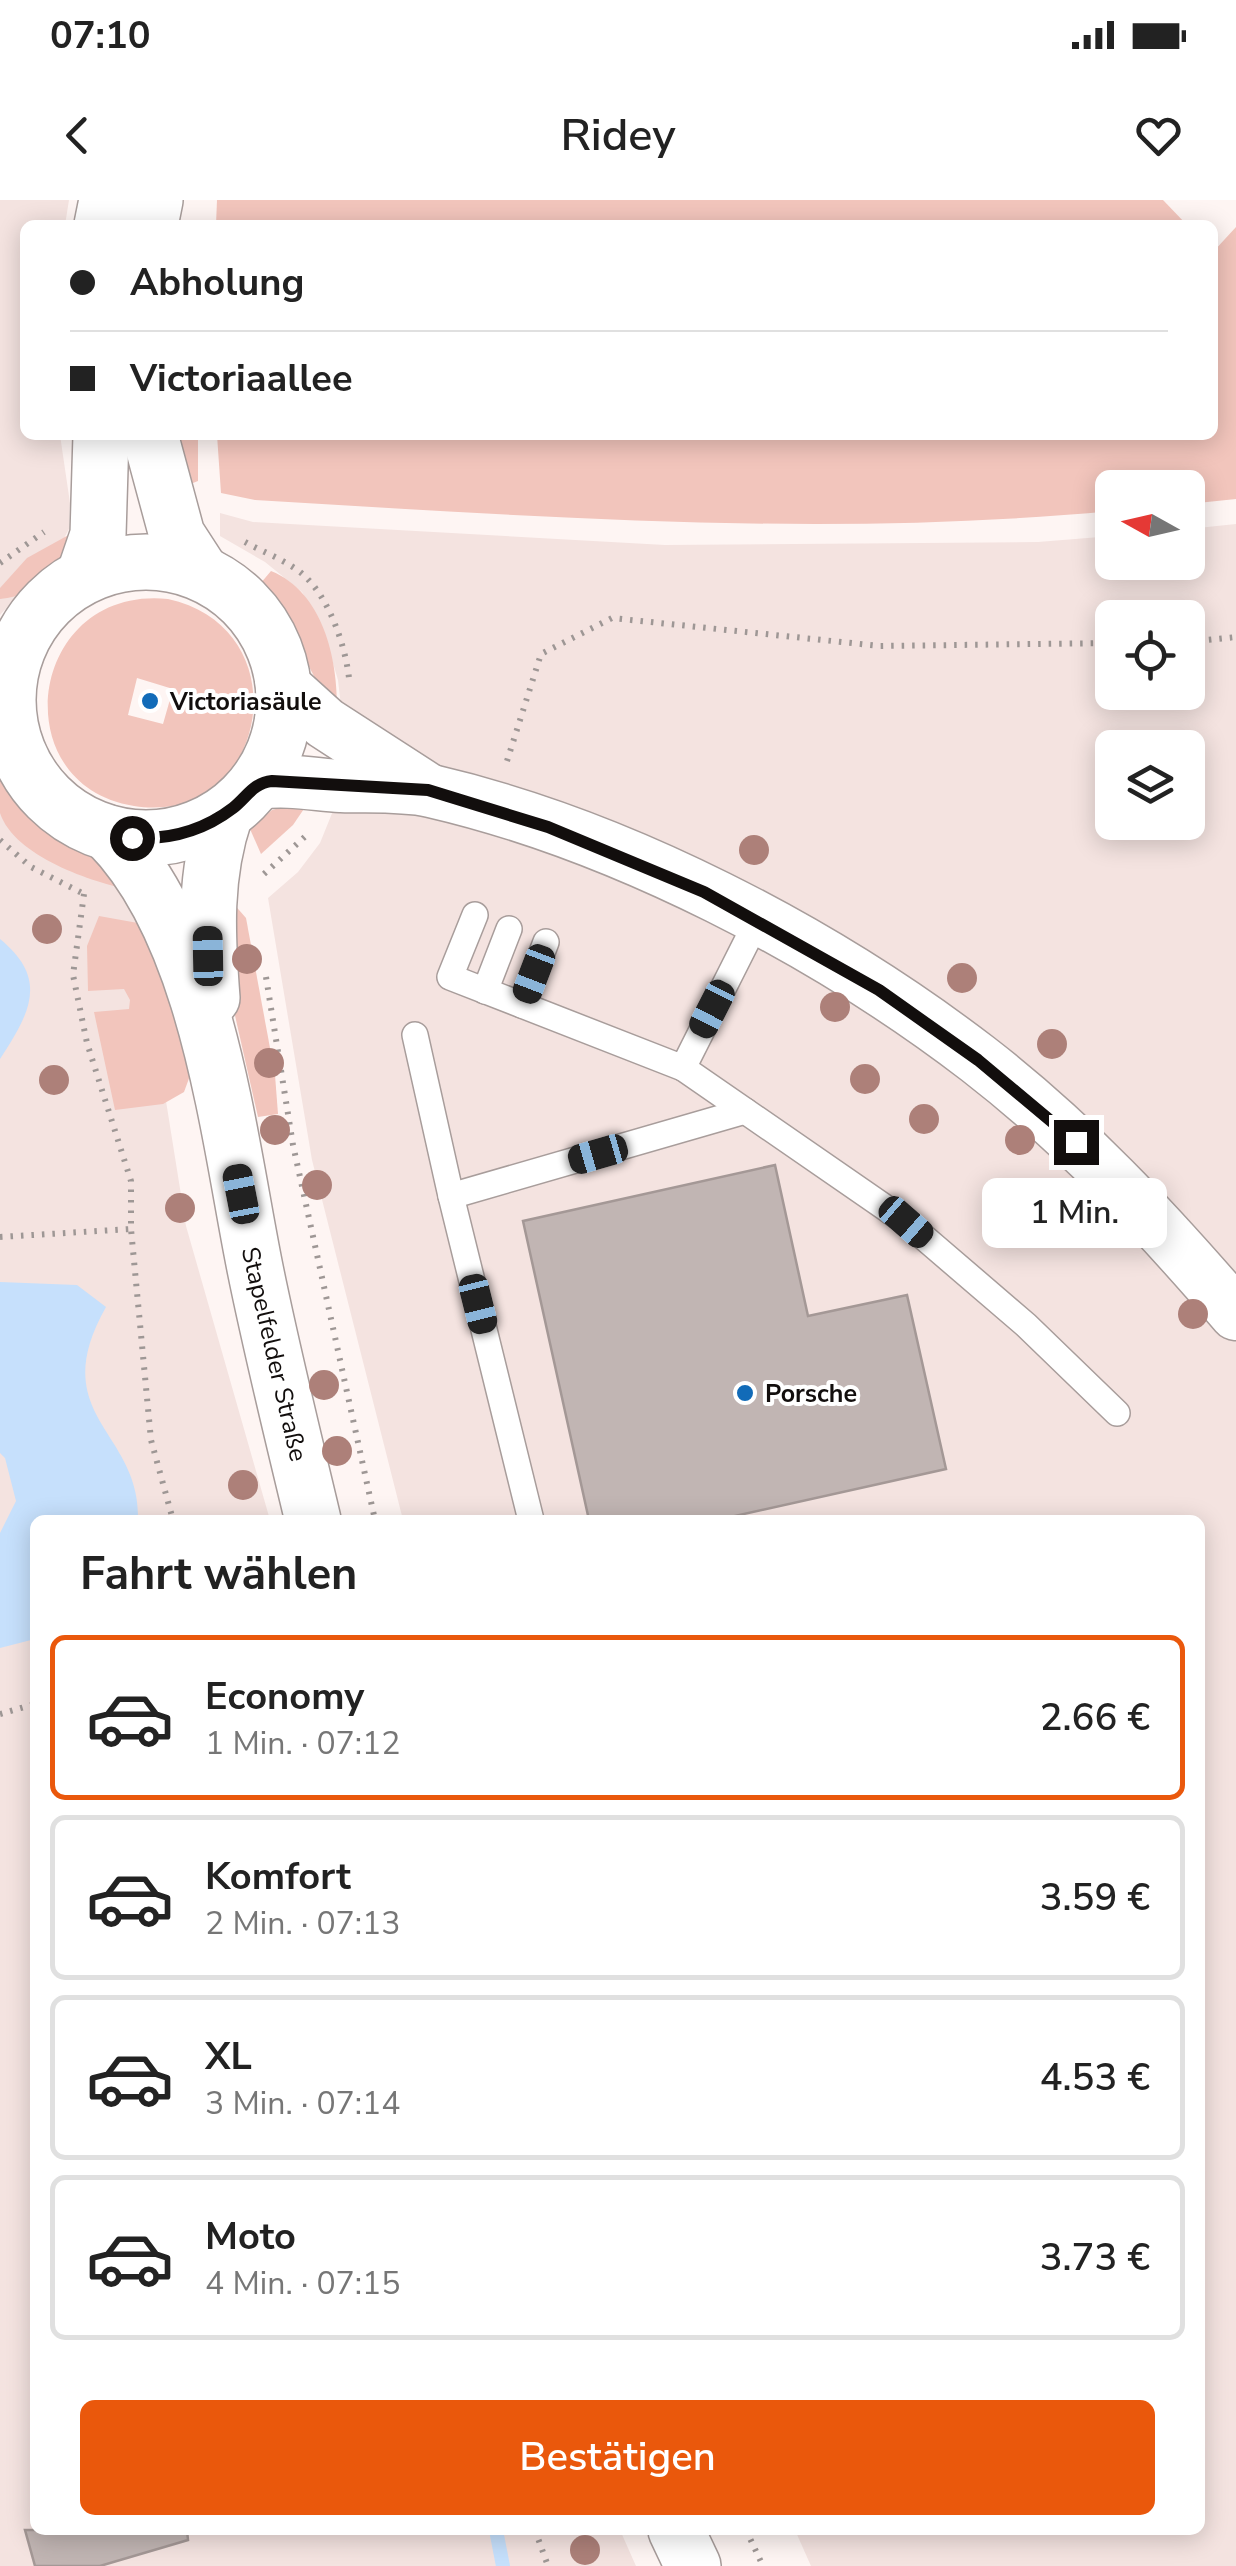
<!DOCTYPE html>
<html lang="de">
<meta charset="utf-8">
<style>
:root{--surface:#fff;--page:#f6f6f6;--text:#222;--muted:#767676;--line:#e0e0e0;--accent:#ea580c}
body{margin:0;font-family:"Nunito Sans",sans-serif;background:var(--page);color:var(--text);height:100vh;display:flex;flex-direction:column;font-size:38px;white-space:nowrap}
*{box-sizing:border-box;margin:0}
p{font-size:32px;color:var(--muted)}
.icon{flex:none;width:55px;height:55px;fill:none;stroke:currentColor;stroke-width:2;stroke-linecap:round;stroke-linejoin:round}
.map{position:relative;flex:1;overflow:hidden}
.details{position:absolute;left:30px;top:1315px;width:1175px;height:1020px;display:flex;flex-direction:column;background:var(--surface);border-radius:15px;box-shadow:0 5px 25px #0003}
.details>*{flex:none}
.top-card{position:absolute;left:20px;top:20px;width:1198px;height:220px;border-radius:15px;box-shadow:0 5px 25px #0003;display:grid;align-content:center;height:220px;padding:0 50px;background:var(--surface)}
.needle{width:65px;rotate:278deg}
.buttons{position:absolute;left:1095px;top:270px;display:grid;gap:20px}
.buttons a{display:grid;place-items:center;width:110px;height:110px;border-radius:15px;background:var(--surface);box-shadow:0 5px 25px #0003;font-size:50px}
.end{position:absolute;width:45px;height:45px;margin:-22px;border:12px solid #120e0d;background:#fff;box-shadow:0 0 0 5px #fff}
.from{border-radius:50%}
.bubble{position:absolute;height:70px;border-radius:15px;background:var(--surface);box-shadow:0 5px 25px #0003;font-size:32px;font-weight:600;line-height:70px;text-align:center}
.car{position:absolute;width:30px;height:60px;margin:-30px -15px;border-radius:12px;box-shadow:0 0 8px 2px #0007;background:linear-gradient(#222 24%,#8ab4d8 0 40%,#222 0 76%,#8ab4d8 0 86%,#222 0)}
.top-card b{display:flex;align-items:center;gap:35px;height:95px;font-size:38px}
.top-card b+b{border-top:2px solid var(--line)}
.top-card i{width:25px;height:25px;background:var(--text)}
ul{padding:0;list-style:none}
li{display:flex;align-items:center;gap:30px;height:165px;margin:0 20px 15px;padding:0 30px;border:5px solid var(--line);border-radius:15px}
li div{flex:1}
li b{display:block;font-size:38px}
li em{font-style:normal;font-weight:600}
li.on{border-color:var(--accent)}
li>.icon{width:90px;height:90px;stroke-width:1.5}
h2{padding:0 50px;font-size:45px;line-height:120px}
.button{display:flex;gap:20px;margin-top:auto;padding:20px 50px}
.button a{flex:1;height:115px;border-radius:15px;background:var(--accent);color:#fff;font-size:40px;font-weight:600;line-height:115px;text-align:center}
.status{display:flex;justify-content:space-between;align-items:center;height:70px;padding:0 50px;background:var(--surface);direction:ltr}
.status svg{height:28px;fill:currentColor}
header{display:flex;justify-content:space-between;align-items:center;height:130px;padding:0 50px;background:var(--surface);font-size:45px;font-weight:600}
.map>svg:first-child{display:block}
.built{fill:#f4e3e0;fill-rule:evenodd}
.green{fill:#f2c5bc;fill-rule:evenodd}
.water{fill:#c6e0fc}
.lines{fill:none;stroke-linecap:round;stroke-linejoin:round}
.stream{stroke:#c6e0fc;stroke-width:14}
.building{fill:#c1b5b3;stroke:#a49896;stroke-width:2.5}
.service-casing{stroke:#a89d9b;stroke-width:28}
.minor-casing{stroke:#a89d9b;stroke-width:55}
.tertiary-casing{stroke:#a89d9b;stroke-width:58}
.path{stroke:#9e9795;stroke-width:6;stroke-dasharray:2.5 8;stroke-linecap:butt}
.service{stroke:#fff;stroke-width:25}
.minor{stroke:#fff;stroke-width:52}
.tertiary{stroke:#fff;stroke-width:55}
.tree{fill:#ad8079}
.route{stroke:#120e0d;stroke-width:12}
.poi-dot{fill:#126bb8;stroke:#fff;stroke-width:4}
.labels{text-anchor:middle;stroke-width:8;stroke-linejoin:round;paint-order:stroke}
.poi-label{font-size:25px;font-weight:bold;fill:#120e0d;stroke:#fff;text-anchor:start}
.street-label{font-size:25px;fill:#120e0d;stroke:#fff}
</style>
<div class="status"><b>07:10</b><svg viewBox="0 0 49 12"><path d="M0 12V9h3v3zM5 12V6h3v6zM10 12V3h3v9zM15 12V0h3v12zM26 1h20v11H26zM47 4h2v5h-2z"/></svg></div>
<header><svg class="icon" aria-label="back" viewBox="0 0 24 24"><path d="M15 5l-7 7 7 7"/></svg>Ridey<svg class="icon" aria-label="heart" viewBox="0 0 24 24"><path d="M12 20l-8-8c-3-5 5-10 8-4 3-6 11-1 8 4z"/></svg></header>
<div class="map">
<svg width="1236" height="2366" viewBox="0 0 1236 2366">
<rect width="100%" height="100%" fill="#fef5f3"/>
<g class="built">
<polygon points="0,0 69,0 65,25 25,25 25,235 60,235 70,303 69,329 56,353 0,415"/>
<path d="M 220,313 L 253,322 L 665,345 L 1038,342 L 1112,336 L 1112,362 L 1188,362 L 1188,329 L 1236,324 L 1236,2366 L 811,2366 L 795,2330 L 1200,2330 L 1200,1320 L 403,1320 L 312,960 L 268,698 L 298,672 L 320,643 L 337,601 L 347,558 L 338,480 L 324,433 L 302,392 L 265,362 L 220,336 ZM 1112,418 L 1188,418 L 1188,492 L 1112,492 ZM 1112,548 L 1188,548 L 1188,622 L 1112,622 Z"/>
<polygon points="0,598 117,679 138,726 186,1026 270,1320 35,1320 35,2330 620,2330 636,2366 0,2366"/>
</g>
<g class="green">
<polygon points="217,0 1163,0 1187,25 216,25"/>
<path d="M 1236,27 L 1236,299 L 1188,304 L 1188,288 L 1112,288 L 1112,311 C 826,338 541,317 255,300 L 221,293 L 217,235 L 1212,235 L 1213,52 Z"/>
<polygon points="165,235 198,235 198,281 188,285"/>
<path d="M 74,332 C 65,369 40,395 0,399 L 0,388 L 27,358 Z"/>
<path d="M 271,371 C 323,392 338,459 337,510 C 303,472 297,420 260,384 Z"/>
<path d="M 168,399 C 304,429 267,627 134,606 C 2,585 28,385 168,399 ZM 137,478 L 173,489 L 163,524 L 128,515 Z"/>
<path d="M 0,558 C 25,623 87,643 132,690 C 93,683 14,656 0,613 C 0,599 0,574 0,558 Z"/>
<polygon points="310,600 293,625 261,654 250,629 272,610"/>
<polygon points="232,702 246,718 275,875 278,914 258,917 229,789"/>
<polygon points="99,716 149,725 191,873 184,892 163,904 115,910 94,812 129,809 130,800 124,789 88,791 87,746"/>
</g>
<g class="water">
<path d="M 0,739 C 50,780 29,814 0,859 Z"/>
<path d="M 0,1082 L 77,1085 L 106,1107 C 44,1217 141,1230 138,1320 L 35,1320 L 35,1439 L 0,1448 L 0,1333 L 16,1301 L 5,1258 L 0,1253 Z"/>
</g>
<g class="lines">
<polyline class="stream" points="496,2330 503,2366"/>
</g>
<g class="building">
<polygon points="775,965 808,1116 907,1095 946,1269 717,1320 589,1320 523,1021"/>
<polygon points="25,2330 187,2330 188,2340 100,2366 35,2366"/>
</g>
<g class="lines">
<defs>
<g id="service">
<polyline points="475,715 450,777 683,868 757,721"/>
<polyline points="485,791 509,729"/>
<polyline points="522,805 546,742"/>
<polyline points="415,835 451,996"/>
<polyline points="683,868 906,1022 1026,1125 1117,1213"/>
<polyline points="531,1320 451,996 745,911"/>
</g>
<g id="minor">
<polyline points="284,486 325,523 427,589"/>
<path d="M 258,583 C 286,579 312,584 341,586 C 370,587 403,585 431,591 C 621,635 824,741 978,859 C 1074,933 1157,1022 1236,1114"/>
</g>
<g id="tertiary">
<polyline points="102,25 107,0"/>
<polyline points="150,25 155,0"/>
<polyline points="150,235 177,335 201,372"/>
<circle cx="146" cy="500" r="138"/>
<polyline points="84,376 98,335 101,235"/>
<path d="M 108,633 C 208,734 228,934 255,1068 C 272,1152 293,1236 313,1320"/>
<path d="M 212,798 C 207,734 204,675 225,614"/>
<polyline points="676,2330 693,2366"/>
</g>
</defs>
<use href="#service" class="service-casing"/>
<use href="#minor" class="minor-casing"/>
<use href="#tertiary" class="tertiary-casing"/>
<g class="path">
<path d="M 245,342 C 263,352 283,359 300,372 C 328,394 345,444 349,478"/>
<polyline points="0,363 44,332"/>
<polyline points="1188,442 1236,437"/>
<polyline points="507,561 541,454 612,418 880,446 1112,443"/>
<polyline points="0,640 31,667 86,695"/>
<polyline points="264,674 310,632"/>
<polyline points="84,694 73,775 87,843 131,981 131,1029 151,1240 173,1320"/>
<polyline points="266,777 293,945 375,1320"/>
<polyline points="0,1037 131,1029"/>
<polyline points="0,1514 35,1504"/>
<polyline points="535,2330 548,2366"/>
<polyline points="746,2330 763,2366"/>
</g>
<use href="#service" class="service"/>
<use href="#minor" class="minor"/>
<use href="#tertiary" class="tertiary"/>
</g>
<g class="tree">
<circle cx="754" cy="650" r="15"/>
<circle cx="47" cy="729" r="15"/>
<circle cx="247" cy="759" r="15"/>
<circle cx="962" cy="778" r="15"/>
<circle cx="835" cy="807" r="15"/>
<circle cx="1052" cy="844" r="15"/>
<circle cx="269" cy="863" r="15"/>
<circle cx="865" cy="879" r="15"/>
<circle cx="54" cy="880" r="15"/>
<circle cx="924" cy="919" r="15"/>
<circle cx="275" cy="930" r="15"/>
<circle cx="1020" cy="940" r="15"/>
<circle cx="317" cy="985" r="15"/>
<circle cx="180" cy="1008" r="15"/>
<circle cx="1193" cy="1114" r="15"/>
<circle cx="324" cy="1185" r="15"/>
<circle cx="337" cy="1251" r="15"/>
<circle cx="243" cy="1285" r="15"/>
<circle cx="585" cy="2350" r="15"/>
</g>
<g class="lines">
<path class="route" d="M 132,638 C 169,640 203,631 233,608 C 247,597 253,583 272,581 L 428,590 L 548,627 L 704,692 L 879,790 L 978,860 L 1076,942"/>
</g>
<g class="poi-dot">
<circle cx="150" cy="501" r="10"/>
<circle cx="745" cy="1193" r="10"/>
</g>
<g class="labels">
<g class="poi-label">
<text x="170" y="510">Victoriasäule</text>
<text x="765" y="1202">Porsche</text>
</g>
<g class="street-label">
<text transform="translate(275 1154) rotate(77)" y="9">Stapelfelder Straße</text>
</g>
</g>
</svg>
<div class="buttons">
<a><svg class="needle" viewBox="-14 -14 28 28"><path d="M0-13l5 13h-10z" fill="#e53935"/><path d="M0 13l5-13h-10z" fill="#767676"/></svg></a>
<a><svg class="icon" aria-label="locate" viewBox="0 0 24 24"><circle cx="12" cy="12" r="6"/><path d="M12 2v4M12 18v4M2 12h4M18 12h4"/></svg></a>
<a><svg class="icon" aria-label="layers" viewBox="0 0 24 24"><path d="M12 4l9 5-9 5-9-5zM3 14l9 5 9-5"/></svg></a>
</div>
<i class="end from" style="left:132px;top:638px"></i>
<i class="end" style="left:1076px;top:942px"></i>
<div class="bubble" style="left:982px;top:978px;width:185px">1 Min.</div>
<i class="car" style="left:208px;top:756px;rotate:359deg"></i>
<i class="car" style="left:534px;top:774px;rotate:201deg"></i>
<i class="car" style="left:712px;top:809px;rotate:207deg"></i>
<i class="car" style="left:598px;top:954px;rotate:254deg"></i>
<i class="car" style="left:241px;top:994px;rotate:349deg"></i>
<i class="car" style="left:906px;top:1022px;rotate:131deg"></i>
<i class="car" style="left:478px;top:1104px;rotate:166deg"></i>
<div class="top-card">
<b><i class="from"></i>Abholung</b>
<b><i></i>Victoriaallee</b>
</div>
<section class="details">
<h2>Fahrt wählen</h2>
<ul>
<li class="on"><svg class="icon" aria-label="car" viewBox="0 0 24 24"><path d="M5 17H2v-5l4-1 3-4h7l3 4 3 1v5h-3M9 17h6M6 11h13"/><circle cx="7" cy="17" r="2"/><circle cx="17" cy="17" r="2"/></svg><div><b>Economy</b><p>1 Min. · 07:12</p></div><em>2.66 €</em></li>
<li><svg class="icon" aria-label="car" viewBox="0 0 24 24"><path d="M5 17H2v-5l4-1 3-4h7l3 4 3 1v5h-3M9 17h6M6 11h13"/><circle cx="7" cy="17" r="2"/><circle cx="17" cy="17" r="2"/></svg><div><b>Komfort</b><p>2 Min. · 07:13</p></div><em>3.59 €</em></li>
<li><svg class="icon" aria-label="car" viewBox="0 0 24 24"><path d="M5 17H2v-5l4-1 3-4h7l3 4 3 1v5h-3M9 17h6M6 11h13"/><circle cx="7" cy="17" r="2"/><circle cx="17" cy="17" r="2"/></svg><div><b>XL</b><p>3 Min. · 07:14</p></div><em>4.53 €</em></li>
<li><svg class="icon" aria-label="car" viewBox="0 0 24 24"><path d="M5 17H2v-5l4-1 3-4h7l3 4 3 1v5h-3M9 17h6M6 11h13"/><circle cx="7" cy="17" r="2"/><circle cx="17" cy="17" r="2"/></svg><div><b>Moto</b><p>4 Min. · 07:15</p></div><em>3.73 €</em></li>
</ul>
<div class="button"><a>Bestätigen</a></div>
</section>
</div>
